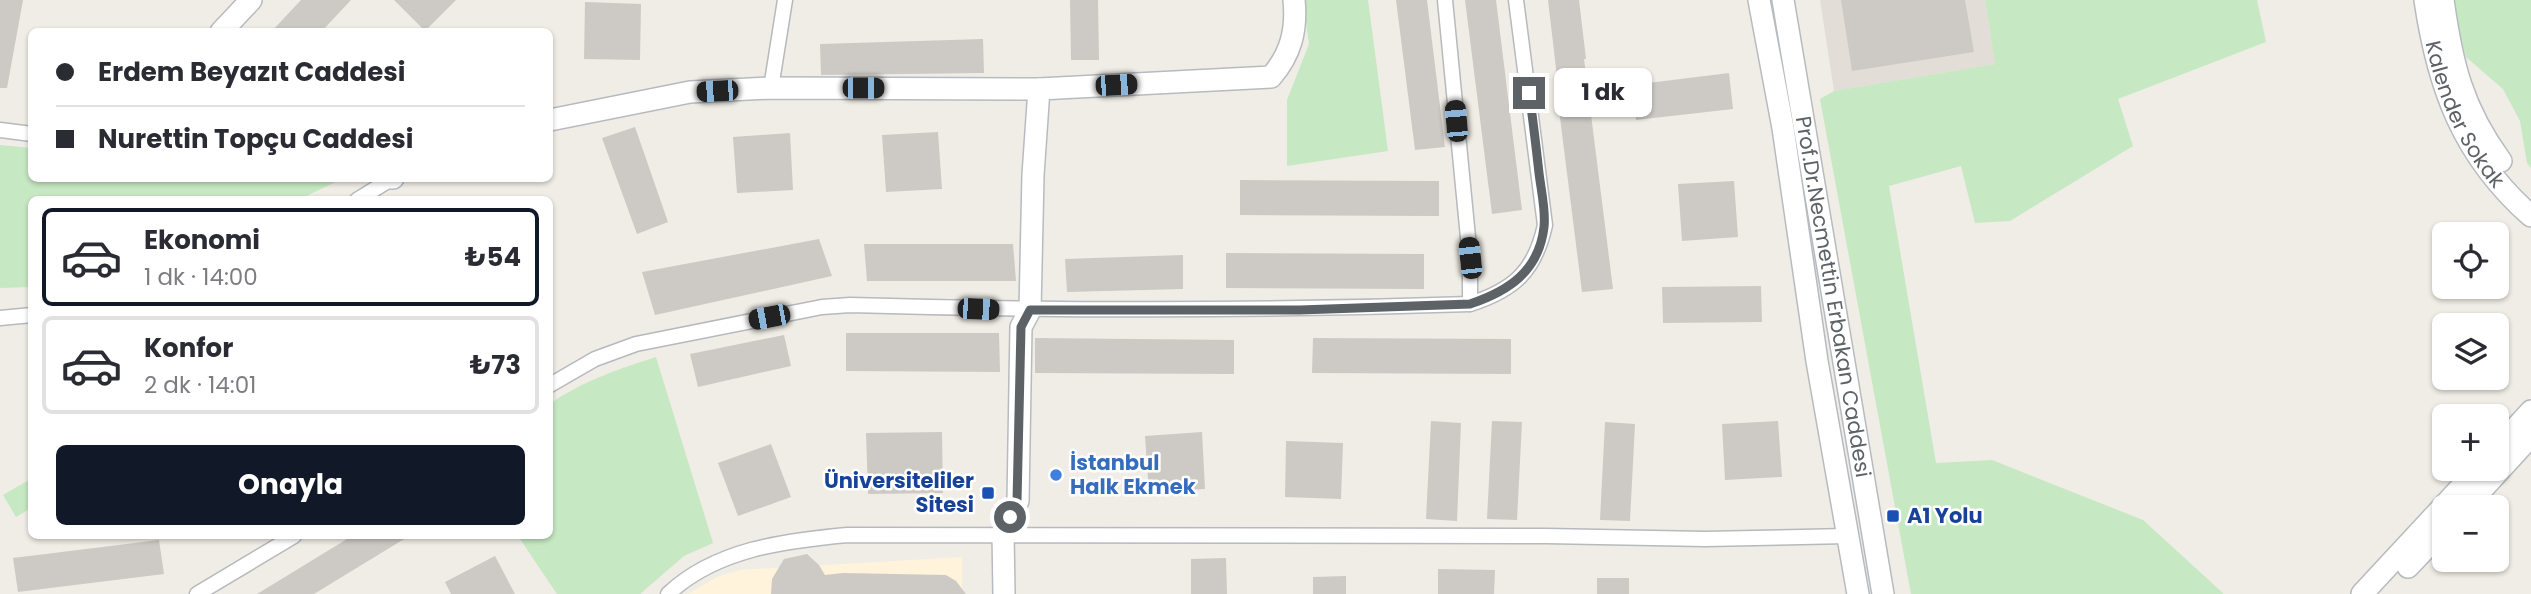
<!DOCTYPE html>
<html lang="tr">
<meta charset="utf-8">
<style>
:root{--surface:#fff;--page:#f7f7f7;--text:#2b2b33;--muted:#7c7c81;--line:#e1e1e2;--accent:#111827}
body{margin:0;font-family:Poppins,sans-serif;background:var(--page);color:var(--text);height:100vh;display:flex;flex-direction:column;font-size:26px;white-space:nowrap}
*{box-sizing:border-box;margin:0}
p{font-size:23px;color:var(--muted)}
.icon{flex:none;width:38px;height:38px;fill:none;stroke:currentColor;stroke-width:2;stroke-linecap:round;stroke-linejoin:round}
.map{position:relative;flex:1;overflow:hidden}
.side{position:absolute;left:28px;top:196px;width:525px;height:343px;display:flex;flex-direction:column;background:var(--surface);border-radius:10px;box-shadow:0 2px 5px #0004}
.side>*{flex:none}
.banner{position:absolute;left:28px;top:28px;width:525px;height:154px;border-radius:10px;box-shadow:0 2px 5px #0004;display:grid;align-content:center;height:154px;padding:0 28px;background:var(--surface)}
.controls{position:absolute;left:2432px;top:222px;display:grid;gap:14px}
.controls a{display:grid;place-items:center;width:77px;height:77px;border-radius:10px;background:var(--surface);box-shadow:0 2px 5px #0004;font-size:35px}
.end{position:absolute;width:32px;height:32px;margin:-16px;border:9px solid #5d6267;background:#fff;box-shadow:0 0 0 4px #fff}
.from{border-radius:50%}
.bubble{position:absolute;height:49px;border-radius:10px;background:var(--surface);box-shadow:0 2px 5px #0004;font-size:23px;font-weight:700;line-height:49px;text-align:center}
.car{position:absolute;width:21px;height:42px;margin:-21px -10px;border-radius:9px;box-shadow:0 0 5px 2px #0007;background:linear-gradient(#222 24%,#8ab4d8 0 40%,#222 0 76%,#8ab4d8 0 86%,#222 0)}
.banner b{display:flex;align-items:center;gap:24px;height:66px;font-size:26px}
.banner b+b{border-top:2px solid var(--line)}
.banner i{width:18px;height:18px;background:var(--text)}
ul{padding:12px 0 0;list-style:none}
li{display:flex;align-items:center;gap:21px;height:98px;margin:0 14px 10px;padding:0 14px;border:4px solid var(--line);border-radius:10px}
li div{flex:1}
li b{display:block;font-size:26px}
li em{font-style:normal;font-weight:700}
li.selected{border-color:var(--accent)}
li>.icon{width:63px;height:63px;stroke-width:1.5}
.primary-button{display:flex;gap:14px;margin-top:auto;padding:14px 28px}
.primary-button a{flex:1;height:80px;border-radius:10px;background:var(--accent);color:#fff;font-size:28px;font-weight:700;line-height:80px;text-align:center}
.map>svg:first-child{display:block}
.commercial{fill:#fff3dc}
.education{fill:#e2ded7}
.green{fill:#c6e8c2}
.building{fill:#cdc9c5}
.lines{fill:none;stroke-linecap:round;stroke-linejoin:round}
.street-casing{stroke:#b6b9bd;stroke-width:17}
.secondary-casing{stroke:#b7bbc0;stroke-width:24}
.street{stroke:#fff;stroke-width:14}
.secondary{stroke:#fff;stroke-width:21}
.route{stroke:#5d6267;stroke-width:9}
.shop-dot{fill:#3f7fe0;stroke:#fff;stroke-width:2.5}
.transit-dot{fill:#1a4fb4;stroke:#fff;stroke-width:2.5}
.labels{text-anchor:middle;stroke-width:5;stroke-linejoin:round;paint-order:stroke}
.street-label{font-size:21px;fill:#5d6267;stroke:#fff}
.shop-label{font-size:21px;font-weight:bold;fill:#366cbe;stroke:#fff;text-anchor:start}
.transit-label{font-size:21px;font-weight:bold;fill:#164399;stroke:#fff;text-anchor:end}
</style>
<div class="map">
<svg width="2531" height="594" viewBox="0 0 2531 594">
<rect width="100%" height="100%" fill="#f0ede6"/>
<polygon class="commercial" points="962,557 962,594 688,594 717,577 740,570"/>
<polygon class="education" points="1820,0 1985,0 1995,64 1834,91"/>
<g class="green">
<polygon points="1303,0 1368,0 1388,151 1287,166 1287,100 1309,44"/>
<polygon points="1985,0 2257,0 2266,42 2118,99 2133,146 2010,221 1975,223 1961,166 1889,186 1936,463 1992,460 2143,520 2224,594 1911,594 1820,99 1834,91 1995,64"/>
<polygon points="2455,0 2531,0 2531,168 2527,163 2520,121 2503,89 2466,57 2456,22"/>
<polygon points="0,145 31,148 32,178 342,179 300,199 32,200 31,287 0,288"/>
<path d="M 656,357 L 713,543 L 684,556 L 640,594 L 557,594 L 518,536 L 550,536 L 550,404 C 582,381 619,369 656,357 Z"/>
<polygon points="27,481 31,488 31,508 16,517 3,495"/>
</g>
<g class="building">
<polygon points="0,0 23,0 7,88 0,88"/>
<polygon points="301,0 351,0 321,32 271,32"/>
<polygon points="394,0 456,0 425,31"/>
<polygon points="1070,0 1098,0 1099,60 1071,60"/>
<polygon points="1396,0 1427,0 1445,147 1415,150"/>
<polygon points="1465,0 1496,0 1522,210 1492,214"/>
<polygon points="1548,0 1579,0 1586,59 1584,59 1613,289 1582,292 1555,78 1557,77"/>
<polygon points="1841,0 1965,0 1974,52 1852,71"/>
<polygon points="585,2 641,4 640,60 584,59"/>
<polygon points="983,39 984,73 821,75 820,44"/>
<polygon points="1729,73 1733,109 1636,120 1632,85"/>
<polygon points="635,127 668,222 637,234 602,138"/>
<polygon points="938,132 942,189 886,192 882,135"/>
<polygon points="790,133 793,190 737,193 733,137"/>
<polygon points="1240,180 1439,181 1439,216 1240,215"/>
<polygon points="1734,181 1738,237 1682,241 1678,184"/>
<polygon points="819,239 832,276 655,315 642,272"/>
<polygon points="864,244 1013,244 1016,281 867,281"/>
<polygon points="1226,253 1424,254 1424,289 1226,288"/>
<polygon points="1183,255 1183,289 1067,292 1065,259"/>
<polygon points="1761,286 1762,322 1663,323 1662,287"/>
<polygon points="846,333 999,333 1000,372 846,371"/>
<polygon points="784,335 791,366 698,387 690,354"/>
<polygon points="1035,338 1234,340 1234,374 1035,373"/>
<polygon points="1313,338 1511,339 1511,374 1312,373"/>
<polygon points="1431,421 1461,423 1457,521 1426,519"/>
<polygon points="1492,421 1522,422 1517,520 1487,519"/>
<polygon points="1778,421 1782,477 1725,480 1722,424"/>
<polygon points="1605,422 1635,424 1630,521 1600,520"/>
<polygon points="942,432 943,493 868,494 866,433"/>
<polygon points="1202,432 1205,489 1149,492 1145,436"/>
<polygon points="1286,441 1343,443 1341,499 1285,497"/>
<polygon points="771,444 791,497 738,516 718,463"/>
<polygon points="352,536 409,536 314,594 257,594"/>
<polygon points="159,540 164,574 18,592 13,558"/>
<polygon points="807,554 819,565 825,575 843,573 946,575 956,581 966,594 771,594 772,579 784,559"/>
<polygon points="495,556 515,594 451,594 445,582"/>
<polygon points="1226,558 1227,594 1191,594 1191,559"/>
<polygon points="1438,569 1495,570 1494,594 1438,594"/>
<polygon points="1346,576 1346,594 1313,594 1313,577"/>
<rect x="1597" y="578" width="32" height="16"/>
</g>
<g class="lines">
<defs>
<g id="street">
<polyline points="1445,0 1470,258 1470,304"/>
<polyline points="771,88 785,0"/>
<polyline points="0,130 32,134"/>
<polyline points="357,200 391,179"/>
<polyline points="0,318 32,315"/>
<path d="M 550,385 L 595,359 L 636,344 L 822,307 L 850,305 C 1057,311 1263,311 1470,304 C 1514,290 1535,271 1545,225 L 1516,0"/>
<polyline points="197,594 294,536"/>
<path d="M 668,594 C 716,549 784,541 847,535 L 1546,536 L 1705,539 L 1848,536"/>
</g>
<g id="secondary">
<polyline points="1759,0 1783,128 1817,361 1858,594"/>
<path id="s1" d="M 1783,0 L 1883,594"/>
<path id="s2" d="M 2425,0 C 2438,88 2463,156 2531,216"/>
<path d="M 2443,0 C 2452,64 2462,108 2501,161"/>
<polyline points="221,32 251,0"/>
<path d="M 550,120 L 690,92 L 771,88 L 1039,89 L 1271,77 C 1291,54 1297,30 1294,0"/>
<polyline points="391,178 393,178"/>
<polyline points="2497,448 2531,411"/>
<polyline points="2465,508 2531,436"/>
<polyline points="2408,567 2445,528"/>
<polyline points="1004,594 1003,533 1018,501 1021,327 1030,310 1033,175 1039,89"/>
<polyline points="2362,594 2478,469"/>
</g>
</defs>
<use href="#street" class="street-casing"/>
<use href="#secondary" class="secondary-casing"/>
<use href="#street" class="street"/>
<use href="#secondary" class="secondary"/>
</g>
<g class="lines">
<path class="route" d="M 1010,517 L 1017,501 L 1021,327 L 1030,310 L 1300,310 L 1470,304 C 1509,291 1539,271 1544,227 C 1546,211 1541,190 1539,173 C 1536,146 1533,119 1529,93"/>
</g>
<circle class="shop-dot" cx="1056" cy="475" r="7"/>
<g class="transit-dot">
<rect x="981" y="486" width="14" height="14" rx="3.5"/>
<rect x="1886" y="509" width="14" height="14" rx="3.5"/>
</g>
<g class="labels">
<g class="street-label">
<text dy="7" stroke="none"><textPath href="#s2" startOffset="122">Kalender Sokak</textPath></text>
<text dy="7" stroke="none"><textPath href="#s1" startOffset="301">Prof.Dr.Necmettin Erbakan Caddesi</textPath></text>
</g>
<g class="shop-label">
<text x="1070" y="470">İstanbul<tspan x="1070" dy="24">Halk Ekmek</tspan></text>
</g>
<g class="transit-label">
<text x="974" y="488">Üniversiteliler<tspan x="974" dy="24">Sitesi</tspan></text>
<text x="1907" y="523" text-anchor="start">A1 Yolu</text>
</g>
</g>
</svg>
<div class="controls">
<a><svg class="icon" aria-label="locate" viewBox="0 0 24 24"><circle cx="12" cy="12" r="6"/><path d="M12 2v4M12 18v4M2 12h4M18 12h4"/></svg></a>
<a><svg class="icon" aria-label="layers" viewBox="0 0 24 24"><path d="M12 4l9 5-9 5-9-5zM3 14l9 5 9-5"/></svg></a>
<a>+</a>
<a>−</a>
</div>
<i class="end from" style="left:1010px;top:517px"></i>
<i class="end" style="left:1529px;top:93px"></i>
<div class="bubble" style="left:1554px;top:68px;width:98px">1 dk</div>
<i class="car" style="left:1116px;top:85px;rotate:87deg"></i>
<i class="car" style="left:863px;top:88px;rotate:90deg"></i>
<i class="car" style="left:717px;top:91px;rotate:267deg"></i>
<i class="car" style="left:1456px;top:121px;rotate:355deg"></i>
<i class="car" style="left:1470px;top:258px;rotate:354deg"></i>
<i class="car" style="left:978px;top:309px;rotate:92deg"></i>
<i class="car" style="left:769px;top:317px;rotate:259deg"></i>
<div class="banner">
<b><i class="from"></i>Erdem Beyazıt Caddesi</b>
<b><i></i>Nurettin Topçu Caddesi</b>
</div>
<section class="side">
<ul>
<li class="selected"><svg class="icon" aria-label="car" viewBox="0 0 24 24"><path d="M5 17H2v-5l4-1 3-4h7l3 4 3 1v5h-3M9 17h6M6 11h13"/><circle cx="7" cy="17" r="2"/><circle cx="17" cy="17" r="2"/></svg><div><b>Ekonomi</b><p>1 dk · 14:00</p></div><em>₺54</em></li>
<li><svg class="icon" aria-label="car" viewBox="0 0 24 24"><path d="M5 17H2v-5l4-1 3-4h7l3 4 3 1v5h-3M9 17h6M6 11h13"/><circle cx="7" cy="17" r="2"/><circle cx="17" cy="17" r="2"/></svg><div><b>Konfor</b><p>2 dk · 14:01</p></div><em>₺73</em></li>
</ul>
<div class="primary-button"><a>Onayla</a></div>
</section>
</div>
